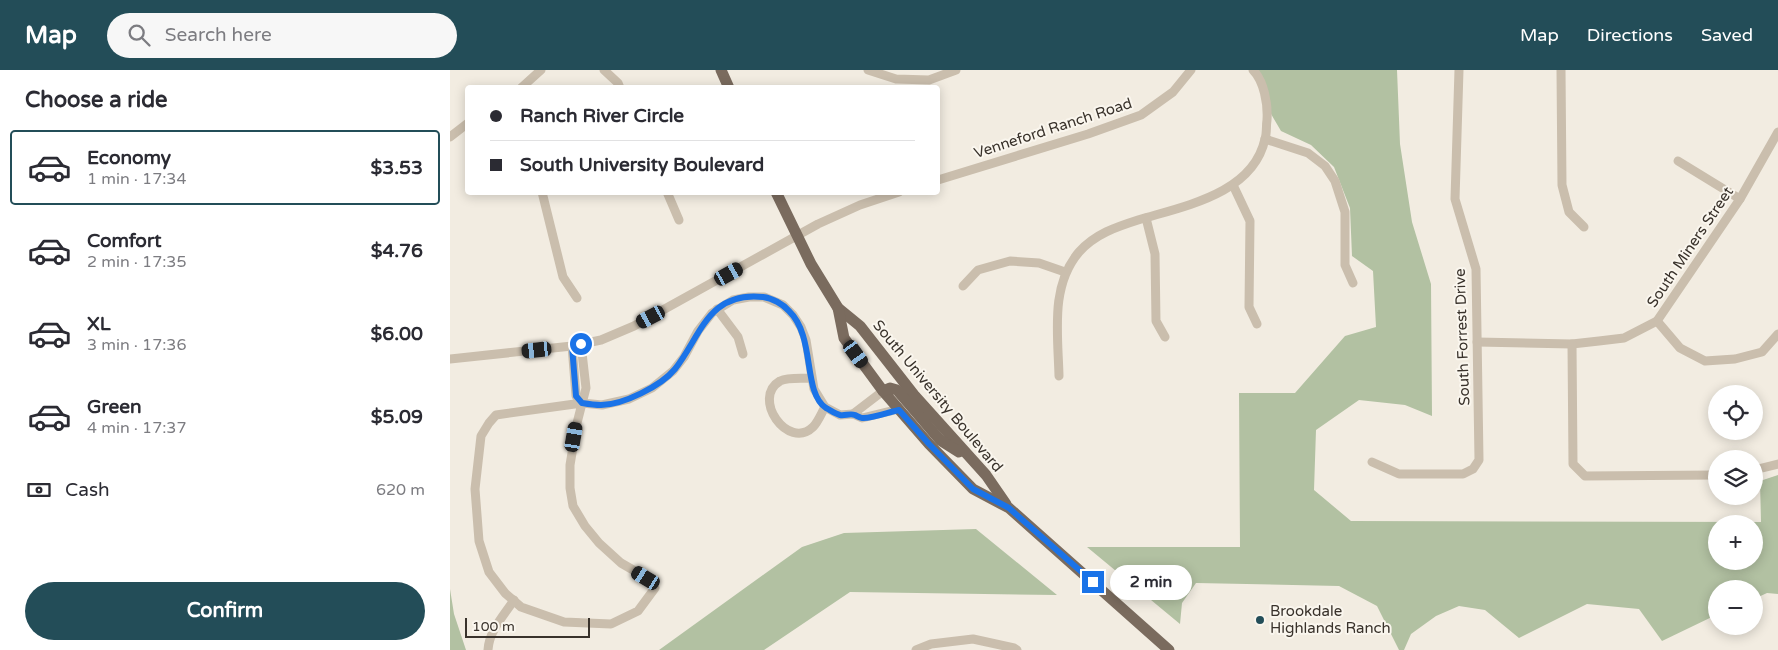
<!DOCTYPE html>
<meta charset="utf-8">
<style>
:root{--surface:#fff;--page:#f7f7f7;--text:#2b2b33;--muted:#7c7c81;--line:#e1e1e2;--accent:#234d58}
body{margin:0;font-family:"Varela Round",sans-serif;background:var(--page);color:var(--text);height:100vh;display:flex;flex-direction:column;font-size:19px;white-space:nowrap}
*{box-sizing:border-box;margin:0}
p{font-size:16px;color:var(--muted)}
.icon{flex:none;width:28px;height:28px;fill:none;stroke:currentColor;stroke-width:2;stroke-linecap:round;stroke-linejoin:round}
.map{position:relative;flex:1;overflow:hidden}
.details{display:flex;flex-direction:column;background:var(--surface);width:450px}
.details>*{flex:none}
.banner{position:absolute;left:15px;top:15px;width:475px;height:110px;border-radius:5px;box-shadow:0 2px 12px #0003;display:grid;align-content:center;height:110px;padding:0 25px;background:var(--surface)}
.tools{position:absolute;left:1258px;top:315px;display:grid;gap:10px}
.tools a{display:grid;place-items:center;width:55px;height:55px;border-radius:50%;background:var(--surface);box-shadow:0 2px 12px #0003;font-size:25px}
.scale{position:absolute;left:15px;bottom:12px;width:125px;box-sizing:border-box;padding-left:5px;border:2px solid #39322b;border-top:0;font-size:14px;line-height:18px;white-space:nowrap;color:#39322b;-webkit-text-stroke:4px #faf6ee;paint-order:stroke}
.end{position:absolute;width:22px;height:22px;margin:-11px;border:6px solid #1a73e8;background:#fff;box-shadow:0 0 0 2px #fff}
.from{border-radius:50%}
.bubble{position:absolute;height:35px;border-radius:18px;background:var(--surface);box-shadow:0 2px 12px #0003;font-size:16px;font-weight:800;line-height:35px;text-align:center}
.car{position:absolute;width:15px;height:30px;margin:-15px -8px;border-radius:6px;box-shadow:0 0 4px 1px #0007;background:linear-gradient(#222 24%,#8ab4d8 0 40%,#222 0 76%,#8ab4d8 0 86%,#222 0)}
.banner b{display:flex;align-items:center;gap:18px;height:48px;font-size:19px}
.banner b+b{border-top:1px solid var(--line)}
.banner i{width:12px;height:12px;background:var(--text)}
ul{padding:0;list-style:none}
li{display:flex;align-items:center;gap:15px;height:75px;margin:0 10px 8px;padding:0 15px;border:2px solid transparent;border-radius:5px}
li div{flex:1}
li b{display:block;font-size:19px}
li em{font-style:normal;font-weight:800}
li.on{border-color:var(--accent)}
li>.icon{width:45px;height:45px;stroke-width:1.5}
h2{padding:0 25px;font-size:22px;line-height:60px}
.pay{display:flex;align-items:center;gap:12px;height:55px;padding:0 25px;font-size:19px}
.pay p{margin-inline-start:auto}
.cta{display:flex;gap:10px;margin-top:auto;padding:10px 25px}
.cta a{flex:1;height:58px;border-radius:30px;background:var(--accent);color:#fff;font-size:20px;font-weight:800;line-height:58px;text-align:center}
header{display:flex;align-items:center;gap:30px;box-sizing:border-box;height:70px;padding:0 25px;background:var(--accent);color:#fff}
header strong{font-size:24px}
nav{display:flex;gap:28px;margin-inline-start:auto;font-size:18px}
.search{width:350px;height:45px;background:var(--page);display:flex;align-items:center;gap:12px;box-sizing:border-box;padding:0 18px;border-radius:28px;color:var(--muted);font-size:19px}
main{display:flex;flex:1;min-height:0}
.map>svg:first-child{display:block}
.green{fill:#b2c1a2;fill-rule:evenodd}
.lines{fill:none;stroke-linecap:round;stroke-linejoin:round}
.minor{stroke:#cabead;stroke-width:9}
.major{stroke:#7a6b5e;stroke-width:11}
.route{stroke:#1a73e8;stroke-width:6}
.poi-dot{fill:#234d58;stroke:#faf6ee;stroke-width:2}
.labels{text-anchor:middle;stroke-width:4;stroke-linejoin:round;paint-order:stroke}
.street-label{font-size:15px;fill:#39322b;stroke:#faf6ee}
.poi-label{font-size:15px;fill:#39322b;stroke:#faf6ee;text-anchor:start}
</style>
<header>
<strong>Map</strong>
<div class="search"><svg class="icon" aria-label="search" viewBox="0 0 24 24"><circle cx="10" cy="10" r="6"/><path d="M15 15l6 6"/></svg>Search here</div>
<nav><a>Map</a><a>Directions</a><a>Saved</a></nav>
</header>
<main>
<section class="details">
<h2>Choose a ride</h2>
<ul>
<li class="on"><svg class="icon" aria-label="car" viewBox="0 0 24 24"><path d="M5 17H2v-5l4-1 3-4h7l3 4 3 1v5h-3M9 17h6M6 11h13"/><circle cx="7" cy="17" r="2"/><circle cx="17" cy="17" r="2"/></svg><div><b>Economy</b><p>1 min · 17:34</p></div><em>$3.53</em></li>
<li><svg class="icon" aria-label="car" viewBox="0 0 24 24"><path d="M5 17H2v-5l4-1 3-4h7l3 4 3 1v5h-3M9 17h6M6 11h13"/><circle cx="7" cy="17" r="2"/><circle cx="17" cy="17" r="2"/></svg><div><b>Comfort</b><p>2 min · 17:35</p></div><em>$4.76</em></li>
<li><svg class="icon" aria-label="car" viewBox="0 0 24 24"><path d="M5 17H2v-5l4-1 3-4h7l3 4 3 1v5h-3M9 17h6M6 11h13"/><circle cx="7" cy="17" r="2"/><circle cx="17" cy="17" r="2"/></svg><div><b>XL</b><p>3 min · 17:36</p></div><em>$6.00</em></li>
<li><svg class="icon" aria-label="car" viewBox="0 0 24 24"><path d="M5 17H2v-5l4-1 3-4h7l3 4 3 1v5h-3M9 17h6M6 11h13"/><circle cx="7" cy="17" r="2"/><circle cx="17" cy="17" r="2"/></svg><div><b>Green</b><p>4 min · 17:37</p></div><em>$5.09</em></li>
</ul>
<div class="pay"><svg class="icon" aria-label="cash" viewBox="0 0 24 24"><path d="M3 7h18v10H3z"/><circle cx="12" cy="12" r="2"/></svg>Cash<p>620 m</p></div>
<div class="cta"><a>Confirm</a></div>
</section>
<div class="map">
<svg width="1328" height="580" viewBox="0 0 1328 580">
<rect width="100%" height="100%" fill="#f2ece1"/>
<g class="green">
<path d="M 804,0 L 947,0 L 950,74 L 962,152 L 981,214 L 982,346 L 955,335 L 909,330 L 866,360 L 864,420 L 901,451 L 1311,452 L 1310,411 L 1328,405 L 1328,524 L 1317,523 L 1304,529 L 1304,519 L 1266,519 L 1266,545 L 1212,571 L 1189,539 L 1137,534 L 1069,568 L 1035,540 L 1009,536 L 986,546 L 961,564 L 954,580 L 949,580 L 927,536 L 889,516 L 746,513 L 732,533 L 730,554 L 637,477 L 790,477 L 789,323 L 845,323 L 895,266 L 926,257 L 923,201 L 902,186 L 900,138 L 884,97 L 861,75 L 831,61 L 817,37 ZM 1266,454 L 1304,454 L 1304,491 L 1266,491 Z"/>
<polygon points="526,459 607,525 400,522 314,580 209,580 352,477 394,463"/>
<polygon points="0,519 4,544 16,580 0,580"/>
</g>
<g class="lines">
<g class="minor">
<polyline points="154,0 168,13 170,18"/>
<polyline points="418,0 446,9 479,10 506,0"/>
<polyline points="1111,0 1112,115 1119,142 1134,157"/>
<polyline points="71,18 91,0"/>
<polyline points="0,67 18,53"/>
<polyline points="815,69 858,83 875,96 885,111 895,142 895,195 903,213"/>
<polyline points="1228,91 1290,129"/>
<polyline points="488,110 638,64 691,45 723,22 741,0"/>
<polyline points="783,115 800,151 799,237 807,254"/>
<polyline points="92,122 113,207 127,228"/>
<polyline points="217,122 229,150"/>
<polyline points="696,148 705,184 706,251 715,267"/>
<polyline points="513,216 528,200 560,191 589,193 615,202"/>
<polyline points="267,239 288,267 293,284"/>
<polyline points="1207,251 1230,278 1255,291 1285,289 1312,282 1328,264"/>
<polyline points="1027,272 1122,274 1149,271 1174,268 1207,251 1290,129 1328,62"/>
<polyline points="131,274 136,318 127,353 120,395 120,418 123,436 135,456 149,473 171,493 197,508 205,518 188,541 161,554 114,552 71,537 55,523 39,502 29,471 25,419 31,366 39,353 46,345 132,333 152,335 179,329 202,318 223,301 234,287 248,261 262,243 283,230 299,227 314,227 333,235 343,245 351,257 356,270 364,319 375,337 390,345 403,344 412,348 449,339"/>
<polyline points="1122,274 1123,394 1135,406 1266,405"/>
<polyline points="122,276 126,326 132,333"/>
<polyline points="0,289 122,276 151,270 184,256 368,154 410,135 449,122"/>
<path d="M 609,306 C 608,264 600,216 629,182 C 645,164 666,157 688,150 C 734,136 803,124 815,69 C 817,63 816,56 817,50 C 818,34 814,11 803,0"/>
<path d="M 361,308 C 352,309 339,307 330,311 C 301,328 338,381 363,357 C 368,352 371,344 375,337"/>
<polyline points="403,344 433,321"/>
<polyline points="922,392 949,404 1013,404 1023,399 1029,390 1026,199 1005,129 1009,0"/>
<polyline points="1304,400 1328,394"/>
<path d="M 38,580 C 39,561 54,545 64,530"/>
<polyline points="466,580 481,574 523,569 564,578 567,580"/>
</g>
<g class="major">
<polyline points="271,0 279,18"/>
<polyline points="326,122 361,194 388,238 410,256 464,325 536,405 556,434"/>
<polyline points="388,238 394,268 433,321 479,374 523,419 559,438 719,580"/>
<polyline points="433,321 440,318 447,320 490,370 509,382"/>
</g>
</g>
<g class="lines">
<path class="route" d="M 131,274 L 122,276 L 126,326 L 132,333 C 138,334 145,335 151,335 C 173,335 211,316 225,299 C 251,266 258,221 313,227 C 322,228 333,234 339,241 C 366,267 352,322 376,338 C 380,340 386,344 390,345 C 395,346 400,343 405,345 C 405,345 411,348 412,348 C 421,349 439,342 449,340 L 479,374 L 523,419 L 559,438 L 643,512"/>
</g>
<circle class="poi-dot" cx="810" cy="550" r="5"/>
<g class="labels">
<g class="street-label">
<text transform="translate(603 58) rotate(-18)" y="5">Venneford Ranch Road</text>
<text transform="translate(1240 177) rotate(-56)" y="5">South Miners Street</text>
<text transform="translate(1012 267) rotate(-92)" y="5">South Forrest Drive</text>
<text transform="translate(488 326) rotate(50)" y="5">South University Boulevard</text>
</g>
<g class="poi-label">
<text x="820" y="546">Brookdale<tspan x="820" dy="17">Highlands Ranch</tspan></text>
</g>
</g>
</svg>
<div class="tools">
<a><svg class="icon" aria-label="locate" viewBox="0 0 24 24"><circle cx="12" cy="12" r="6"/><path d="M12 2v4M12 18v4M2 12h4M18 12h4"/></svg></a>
<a><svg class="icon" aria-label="layers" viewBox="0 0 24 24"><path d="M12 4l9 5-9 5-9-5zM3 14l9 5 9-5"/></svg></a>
<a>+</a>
<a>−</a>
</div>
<div class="scale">100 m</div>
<i class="end from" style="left:131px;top:274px"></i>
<i class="end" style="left:643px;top:512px"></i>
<div class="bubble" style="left:660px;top:495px;width:82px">2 min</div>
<i class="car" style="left:279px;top:204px;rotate:61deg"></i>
<i class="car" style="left:201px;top:247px;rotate:242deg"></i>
<i class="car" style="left:87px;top:280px;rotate:264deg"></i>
<i class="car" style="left:406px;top:284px;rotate:144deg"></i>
<i class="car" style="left:124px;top:367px;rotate:10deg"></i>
<i class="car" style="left:196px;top:508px;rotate:301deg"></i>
<div class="banner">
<b><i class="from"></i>Ranch River Circle</b>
<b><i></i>South University Boulevard</b>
</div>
</div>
</main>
